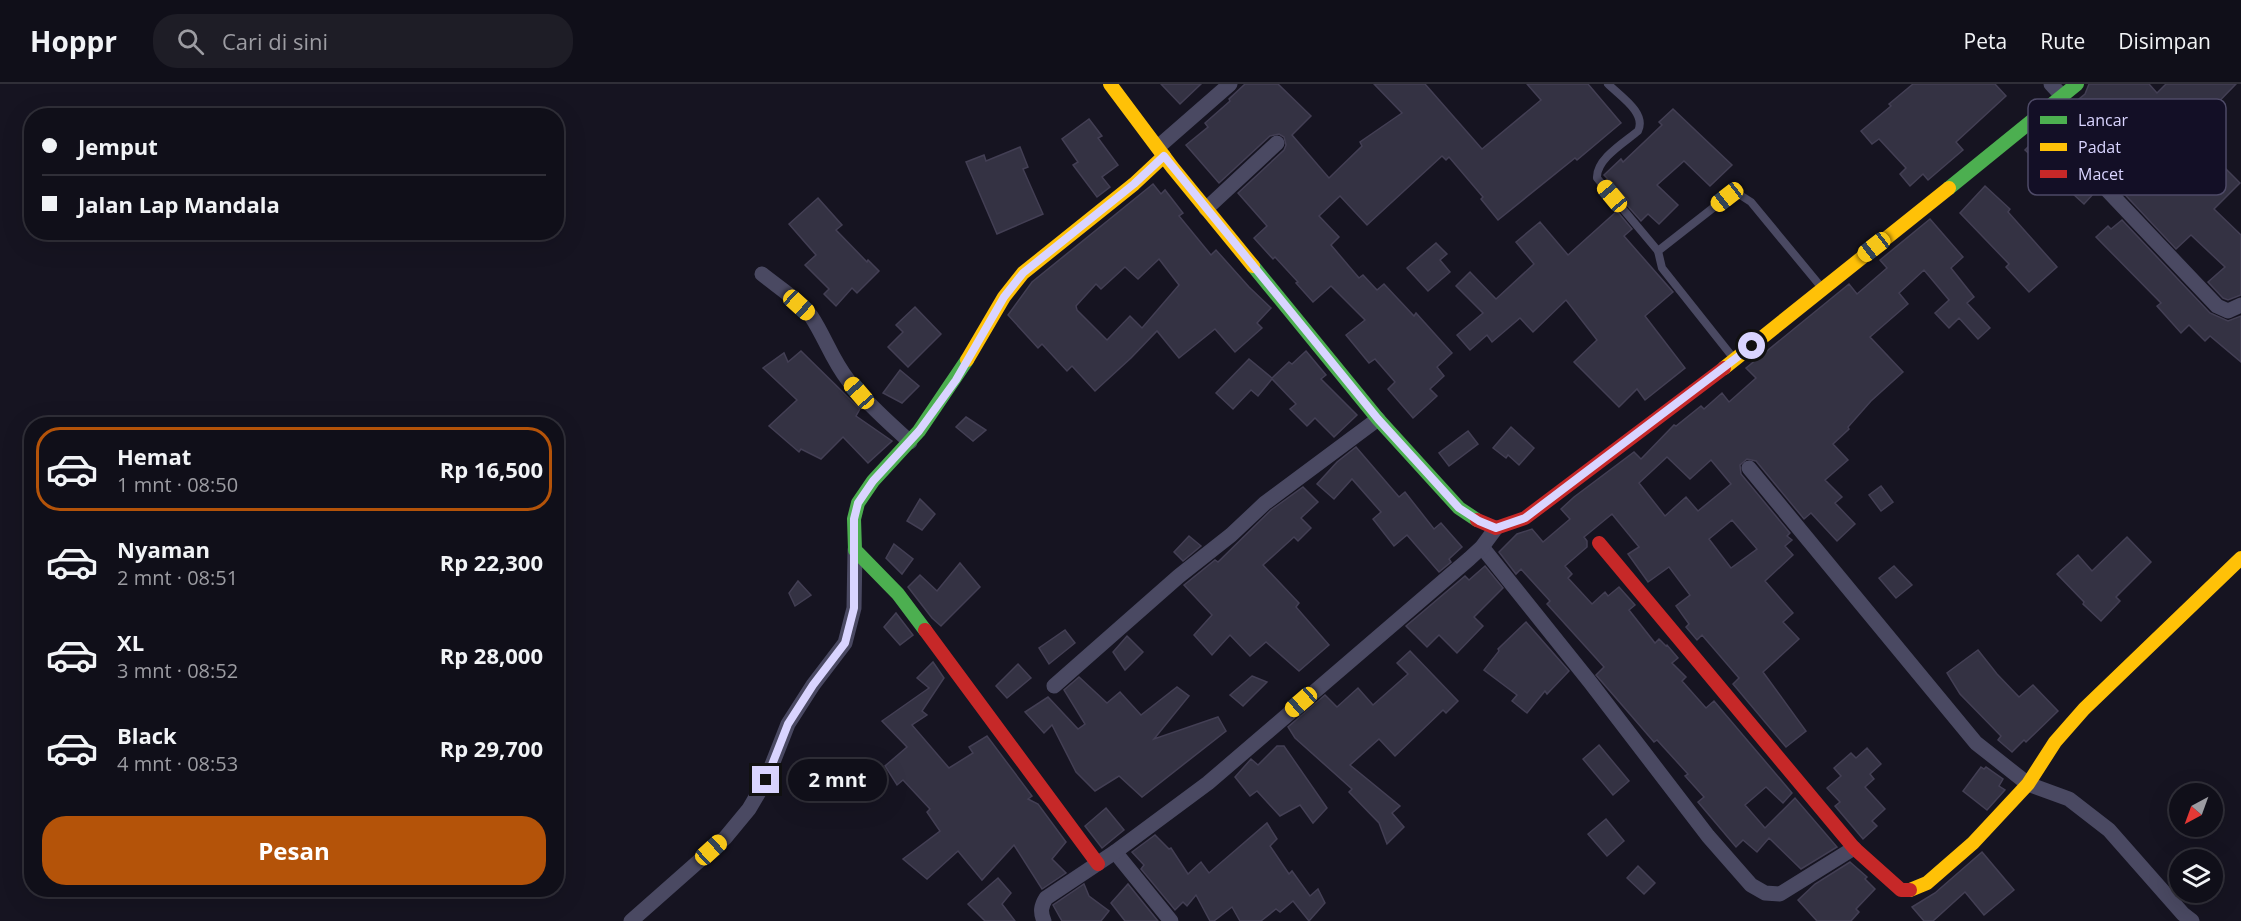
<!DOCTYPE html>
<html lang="id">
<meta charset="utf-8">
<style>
:root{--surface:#100f19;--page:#1e1d26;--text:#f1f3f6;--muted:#9c9ca2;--line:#302f38;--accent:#b45309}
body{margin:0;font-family:"Open Sans",sans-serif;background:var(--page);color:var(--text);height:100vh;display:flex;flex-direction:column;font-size:22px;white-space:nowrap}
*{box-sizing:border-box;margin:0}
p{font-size:20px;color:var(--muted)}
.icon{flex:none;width:33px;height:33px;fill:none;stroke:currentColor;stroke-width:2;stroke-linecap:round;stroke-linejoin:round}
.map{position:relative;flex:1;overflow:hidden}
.panel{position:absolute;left:24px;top:333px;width:540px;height:480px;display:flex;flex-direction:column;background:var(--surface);border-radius:24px;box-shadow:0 6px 24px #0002,0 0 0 2px var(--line)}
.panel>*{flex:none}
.banner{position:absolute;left:24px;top:24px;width:540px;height:132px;border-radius:24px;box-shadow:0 6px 24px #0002,0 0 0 2px var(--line);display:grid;align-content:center;height:132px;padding:0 18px;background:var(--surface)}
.needle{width:39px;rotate:221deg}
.buttons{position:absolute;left:2169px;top:699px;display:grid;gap:12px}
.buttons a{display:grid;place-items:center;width:54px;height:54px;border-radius:50%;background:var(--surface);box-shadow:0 6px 24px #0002,0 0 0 2px var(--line);font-size:30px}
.end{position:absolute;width:27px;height:27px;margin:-14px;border:8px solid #d9d4ff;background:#111;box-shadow:0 0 0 3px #111}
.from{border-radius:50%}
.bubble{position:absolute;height:42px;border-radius:21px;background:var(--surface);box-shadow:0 6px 24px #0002,0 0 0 2px var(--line);font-size:20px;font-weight:700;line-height:42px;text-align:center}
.car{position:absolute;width:18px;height:36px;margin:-18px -9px;border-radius:8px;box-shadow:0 0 4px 2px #0007;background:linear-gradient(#f5c518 24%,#345 0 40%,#f5c518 0 76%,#345 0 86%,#f5c518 0)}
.banner b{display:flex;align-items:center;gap:21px;height:57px;font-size:22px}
.banner b+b{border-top:2px solid var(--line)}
.banner i{width:15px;height:15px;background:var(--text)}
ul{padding:10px 0 0;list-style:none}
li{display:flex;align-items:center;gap:18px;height:84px;margin:0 12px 9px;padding:0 6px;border:3px solid transparent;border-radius:24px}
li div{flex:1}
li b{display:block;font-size:22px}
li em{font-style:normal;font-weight:700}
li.current{border-color:var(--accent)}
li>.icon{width:54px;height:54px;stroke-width:1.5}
.action{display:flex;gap:12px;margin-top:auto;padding:12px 18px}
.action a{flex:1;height:69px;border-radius:24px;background:var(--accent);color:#fff;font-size:24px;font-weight:700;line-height:69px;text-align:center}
header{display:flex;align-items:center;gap:36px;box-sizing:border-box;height:84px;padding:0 30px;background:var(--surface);border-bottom:2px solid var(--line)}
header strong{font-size:28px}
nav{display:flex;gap:33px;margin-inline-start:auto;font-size:21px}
.search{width:420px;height:54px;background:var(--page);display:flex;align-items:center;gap:15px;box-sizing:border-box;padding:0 21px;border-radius:24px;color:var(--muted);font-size:22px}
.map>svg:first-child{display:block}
.building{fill:#343243;stroke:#433f54;stroke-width:1.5;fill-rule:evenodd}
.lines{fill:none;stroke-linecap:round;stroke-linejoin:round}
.lane{stroke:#4a4962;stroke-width:8}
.street{stroke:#4a4962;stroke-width:15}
.fast{stroke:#4caf50;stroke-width:14}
.slow{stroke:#ffc107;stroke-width:14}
.jam{stroke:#c62828;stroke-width:14}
.route{stroke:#d9d4ff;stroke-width:8}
.key{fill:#130f26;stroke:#4e4a67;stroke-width:1.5}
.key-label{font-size:16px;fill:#d9d4ff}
</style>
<header>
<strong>Hoppr</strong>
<div class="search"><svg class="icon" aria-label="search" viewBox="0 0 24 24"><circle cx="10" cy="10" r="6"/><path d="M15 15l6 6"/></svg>Cari di sini</div>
<nav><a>Peta</a><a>Rute</a><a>Disimpan</a></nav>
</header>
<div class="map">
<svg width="2241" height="837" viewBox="0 0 2241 837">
<rect width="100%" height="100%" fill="#161421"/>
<g class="building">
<polygon points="1161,0 1201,0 1180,20"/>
<polygon points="1245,0 1278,0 1311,32 1292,51 1329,94 1362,62 1360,58 1402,29 1374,0 1425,0 1482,65 1541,16 1527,0 1588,0 1621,39 1577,76 1575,74 1498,136 1481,115 1483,113 1449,73 1446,76 1442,72 1367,141 1340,112 1319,132 1339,153 1331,161 1359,194 1363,191 1377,206 1384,200 1414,232 1416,229 1452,269 1437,283 1444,292 1430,305 1437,312 1413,334 1388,305 1395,298 1375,275 1369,279 1346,251 1365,236 1331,202 1313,218 1296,199 1298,198 1275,173 1273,175 1254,154 1267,142 1238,109 1284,66 1286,61 1284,53 1279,50 1270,52 1219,99 1186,61 1208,43 1205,39 1230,17 1229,15"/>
<polygon points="1913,0 1995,0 2006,12 1956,58 1963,66 1928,96 1923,90 1910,102 1900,90 1906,84 1879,55 1872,60 1861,47 1891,22 1889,20"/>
<polygon points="2089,0 2149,0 2157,9 2166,0 2236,0 2197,40 2224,66 2216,75 2240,99 2214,125 2241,151 2241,211 2228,216 2223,214 2208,198 2225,183 2191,151 2176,165 2054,35 2085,10"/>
<polygon points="1673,25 1732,81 1710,102 1684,77 1657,101 1678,121 1659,140 1648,130 1641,137 1625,119 1628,116 1604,91 1621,75 1623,78 1662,41 1659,38"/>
<polygon points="1089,35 1102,52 1098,54 1118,81 1102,93 1110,103 1097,113 1073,81 1078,78 1062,55"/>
<polygon points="2041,50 2095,108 2084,120 2025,66"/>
<polygon points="1020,63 1028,83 1023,85 1043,130 997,150 966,78 984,71 986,77"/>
<path d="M 1153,100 L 1161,110 L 1165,106 L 1183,129 L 1179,132 L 1211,171 L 1216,166 L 1249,203 L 1271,224 L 1257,239 L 1262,244 L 1235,268 L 1215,245 L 1179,274 L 1157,247 L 1131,274 L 1095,307 L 1072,282 L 1067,287 L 1042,260 L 1038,264 L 1008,231 L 1032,198 ZM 1159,175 L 1179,201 L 1142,244 L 1130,232 L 1107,256 L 1077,226 L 1076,222 L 1096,200 L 1101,205 L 1125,183 L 1138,195 Z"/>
<polygon points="1985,102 2010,125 2008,128 2057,183 2029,208 2006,183 2009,180 1960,129"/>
<polygon points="818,114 842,141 836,146 867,178 868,176 879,187 857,209 852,204 836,222 824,210 829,205 805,181 816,171 789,140"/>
<polygon points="1617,127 1632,145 1624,152 1673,208 1645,232 1685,284 1645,316 1637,305 1619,323 1574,278 1597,256 1566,216 1533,248 1520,234 1492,258 1487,251 1470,266 1457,251 1483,229 1456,202 1470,188 1496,215 1534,180 1516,158 1540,138 1568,171"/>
<path d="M 1930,135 L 1963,173 L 1951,184 L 1974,213 L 1967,219 L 1990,244 L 1978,255 L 1959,234 L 1949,244 L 1935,229 L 1949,216 L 1924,186 L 1899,209 L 1908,220 L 1870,253 L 1903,288 L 1871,317 L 1848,343 L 1849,345 L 1833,360 L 1848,376 L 1825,396 L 1842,413 L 1835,419 L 1855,440 L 1837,457 L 1811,429 L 1804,435 L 1756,377 L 1747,375 L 1740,381 L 1741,390 L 1790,449 L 1787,452 L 1792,456 L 1785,462 L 1793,471 L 1765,497 L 1793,529 L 1783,538 L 1799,555 L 1763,588 L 1806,647 L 1786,663 L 1733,600 L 1739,594 L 1702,551 L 1697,556 L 1686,543 L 1689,540 L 1676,522 L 1690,511 L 1669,483 L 1648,498 L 1628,470 L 1639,463 L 1612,430 L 1584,453 L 1587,457 L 1587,463 L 1565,482 L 1572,490 L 1568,494 L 1592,520 L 1605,508 L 1608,512 L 1619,503 L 1635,521 L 1629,526 L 1655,559 L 1659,555 L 1666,562 L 1667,561 L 1678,574 L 1672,579 L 1686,593 L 1682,597 L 1706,624 L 1714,617 L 1792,709 L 1783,719 L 1766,703 L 1745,721 L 1765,744 L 1795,714 L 1837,763 L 1801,785 L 1769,754 L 1757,768 L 1743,756 L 1736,763 L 1698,718 L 1704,713 L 1685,692 L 1688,690 L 1657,656 L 1654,658 L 1596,591 L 1604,583 L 1547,520 L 1550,517 L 1521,485 L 1516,490 L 1499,468 L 1517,450 L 1532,445 L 1543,458 L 1570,435 L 1561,425 L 1574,413 L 1634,368 L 1641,375 L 1674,341 L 1676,342 L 1701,322 L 1704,325 L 1722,309 L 1729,318 L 1756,294 L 1746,284 L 1849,200 L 1857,210 L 1887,184 L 1880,176 ZM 1667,373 L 1690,395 L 1711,376 L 1731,400 L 1698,427 L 1686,413 L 1665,432 L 1639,399 ZM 1732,436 L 1757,465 L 1731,484 L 1709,455 Z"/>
<polygon points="2122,136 2210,229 2228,237 2241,232 2241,278 2210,252 2205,257 2189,241 2181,249 2157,222 2161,219 2096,153 2108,142 2111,145"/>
<polygon points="1436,159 1447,170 1440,176 1450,188 1428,207 1407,184"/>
<polygon points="915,223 941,250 908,283 888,263 903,248 896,241"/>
<polygon points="801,267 860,325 856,332 892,357 868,379 843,353 821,375 801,365 799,368 769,342 797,316 763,284 784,269 788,278"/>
<polygon points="1306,267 1326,291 1321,295 1357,331 1334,353 1315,334 1307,342 1290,325 1296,320 1272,295 1258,312 1251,306 1233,325 1216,309 1249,275 1272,294 1289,278 1292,280"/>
<polygon points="900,286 919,302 902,319 883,309"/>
<polygon points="966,333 986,346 973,357 956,343"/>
<polygon points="1511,343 1534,364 1519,381 1508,371 1506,374 1493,364"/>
<polygon points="1468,347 1478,360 1449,382 1439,369"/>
<polygon points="1356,363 1399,413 1405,408 1434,445 1441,439 1462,463 1449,475 1451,478 1439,488 1407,451 1394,462 1373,435 1381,428 1352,395 1334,415 1317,400 1337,378"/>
<polygon points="1881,402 1893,418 1881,427 1869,411"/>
<polygon points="1303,403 1318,418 1301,434 1311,444 1298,457 1294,453 1263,481 1299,519 1296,523 1329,561 1299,587 1266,558 1250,572 1230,551 1212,571 1194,551 1212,531 1184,501 1215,476 1218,478 1271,426"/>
<polygon points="920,415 935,430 922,446 907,437"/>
<polygon points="1189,452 1201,462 1183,477 1174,468"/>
<polygon points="2127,453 2151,478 2116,513 2120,517 2101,537 2083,520 2084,518 2057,490 2078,471 2092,487"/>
<polygon points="894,460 913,475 902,490 886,474"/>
<polygon points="960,479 980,503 941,542 932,534 908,503 920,491 937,507"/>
<polygon points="1485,482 1503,504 1474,533 1483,542 1457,569 1439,551 1427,563 1406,542 1465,492 1469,496"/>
<polygon points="1894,482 1912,501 1896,514 1879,494"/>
<polygon points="798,497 811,511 795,522 789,509"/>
<polygon points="896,529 913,551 900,561 884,543"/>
<polygon points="1526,538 1569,587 1547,610 1545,607 1527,629 1512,617 1517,611 1484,586 1499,567 1498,565"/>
<polygon points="1065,546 1075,559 1049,580 1039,564"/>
<polygon points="1127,552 1143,568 1125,586 1113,568"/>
<polygon points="1978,566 1997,590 2019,613 2033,601 2058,627 2026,658 2024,656 2012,668 1998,656 2001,652 1960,610 1947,589"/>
<polygon points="1410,567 1458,617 1446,629 1443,626 1395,672 1379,655 1350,681 1400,722 1392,729 1404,743 1387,760 1379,739 1349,708 1352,705 1295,654 1288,643 1325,611 1337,623 1358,604 1373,621 1408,590 1397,579"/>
<polygon points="933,578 944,594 922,627 927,631 912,641 949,684 973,669 969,663 987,652 1032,712 1028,715 1038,720 1066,758 1052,775 1066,789 1042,805 1014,761 982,796 958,767 927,795 903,775 940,747 927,728 930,725 903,696 897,701 885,682 907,663 882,637 929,604 917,594"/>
<polygon points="1018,580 1031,594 1007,614 996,602"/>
<polygon points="1252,592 1267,598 1243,622 1230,611"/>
<polygon points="1079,593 1107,619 1120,608 1141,631 1177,603 1189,612 1154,655 1218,633 1226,647 1142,713 1119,692 1095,707 1076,688 1052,641 1044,649 1025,628 1048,613 1078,645 1085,640 1064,606"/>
<polygon points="1599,661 1629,697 1613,711 1583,675"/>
<polygon points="1277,662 1284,662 1327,724 1313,739 1300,721 1280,732 1257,707 1250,712 1235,693 1251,675 1258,681"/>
<polygon points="1867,664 1881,680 1870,690 1874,695 1865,703 1885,725 1872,737 1877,742 1863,755 1835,722 1840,718 1827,704 1841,692 1834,684 1851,669 1856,674"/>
<polygon points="1981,683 1984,685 1986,683 2003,695 1999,702 2005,706 1987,726 1963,707"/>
<polygon points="1106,724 1124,746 1102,764 1085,742"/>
<polygon points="1606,735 1624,757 1607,772 1588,750"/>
<polygon points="1267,739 1277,755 1270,762 1289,790 1292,787 1310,812 1318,805 1325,819 1309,837 1293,817 1280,828 1276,825 1261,837 1240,837 1232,823 1214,837 1210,837 1196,811 1187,822 1183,818 1175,826 1141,785 1144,781 1132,768 1155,751 1169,765 1171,764 1188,790 1201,778 1209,789"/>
<polygon points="1982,768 2014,806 1984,831 1965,808 1933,837 1924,837 1912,823 1935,809"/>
<polygon points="1850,778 1867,793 1865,795 1875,805 1856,825 1859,828 1851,837 1817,837 1798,816 1815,800"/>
<polygon points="1638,782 1655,799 1644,810 1627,794"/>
<polygon points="998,794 1011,809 1002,820 1015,837 985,837 968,820"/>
<polygon points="1084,800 1089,812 1109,827 1101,837 1062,837 1053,821"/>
<polygon points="1128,800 1158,837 1125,837 1111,819"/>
</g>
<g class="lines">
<g class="lane">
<path d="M 1608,0 C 1620,12 1647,29 1638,47 C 1625,58 1596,75 1597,94 L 1658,167"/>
<polyline points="1735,276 1662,184 1658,167 1727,113 1737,109 1751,118 1822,204"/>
</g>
<g class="street">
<polyline points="2051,0 2062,12"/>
<polyline points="2037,32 2217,222 2228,227 2241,221"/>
<polyline points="1158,63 1230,0"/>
<polyline points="1206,125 1277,59"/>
<path d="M 762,190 C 778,203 799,216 811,232 C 825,253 832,276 848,296 C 867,319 888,338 910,358"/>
<polyline points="1749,384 1976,659 2028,700 2069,715 2109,746 2183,830 2192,837"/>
<polyline points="1482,463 1590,598 1708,752 1751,801 1765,809 1780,810 1854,764"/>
<polyline points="1054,602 1179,492 1231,451 1265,419 1378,335"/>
<polyline points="1115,768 1171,837"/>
<polyline points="631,837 725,754 749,725 766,696 788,640 813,601 845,559 854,524 855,466"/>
<path d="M 1044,837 C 1040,828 1041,822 1046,814 L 1115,768 L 1208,699 L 1469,475 L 1482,463 L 1496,444"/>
</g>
<g class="fast">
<polyline points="1949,104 2077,0"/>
<polyline points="1253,182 1378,335 1459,424 1477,436"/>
<polyline points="925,546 898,510 855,466 854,435 858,419 873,397 919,347 967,276"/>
</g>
<g class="slow">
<polyline points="1110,0 1172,83 1253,182"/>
<polyline points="967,276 1004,213 1023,189 1134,100 1164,72"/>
<polyline points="1724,284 1949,104"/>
<polyline points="1910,806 1927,799 1973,759 2028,700 2055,658 2084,625 2241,474"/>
</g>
<g class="jam">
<polyline points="1477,436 1496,444 1525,434 1724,284"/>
<polyline points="1599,459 1854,764 1901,806 1910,806"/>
<polyline points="925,546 1098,780"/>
</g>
</g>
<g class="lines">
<polyline class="route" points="766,696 788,640 813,601 845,559 854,524 854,435 858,419 873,397 919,347 956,296 1004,213 1023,189 1134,100 1164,72 1378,335 1459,424 1479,437 1496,444 1525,434 1752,262"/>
</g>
<rect x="2028" y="15" width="198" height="96" rx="9" class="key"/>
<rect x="2040" y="32" width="27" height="8" fill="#4caf50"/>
<rect x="2040" y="59" width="27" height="8" fill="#ffc107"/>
<rect x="2040" y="86" width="27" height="8" fill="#c62828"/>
<g class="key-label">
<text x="2078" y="42">Lancar</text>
<text x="2078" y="69">Padat</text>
<text x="2078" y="96">Macet</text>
</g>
</svg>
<div class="buttons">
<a><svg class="needle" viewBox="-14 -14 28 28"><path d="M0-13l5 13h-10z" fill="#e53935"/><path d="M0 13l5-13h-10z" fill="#9c9ca2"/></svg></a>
<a><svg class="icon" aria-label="layers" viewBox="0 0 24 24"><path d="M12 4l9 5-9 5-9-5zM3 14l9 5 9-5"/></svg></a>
</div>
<i class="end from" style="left:1752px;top:262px"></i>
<i class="end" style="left:766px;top:696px"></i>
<div class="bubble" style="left:788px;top:675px;width:99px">2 mnt</div>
<i class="car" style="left:1612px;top:112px;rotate:320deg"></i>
<i class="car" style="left:1727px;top:113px;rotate:232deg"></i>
<i class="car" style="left:1874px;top:163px;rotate:232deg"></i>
<i class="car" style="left:799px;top:221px;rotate:132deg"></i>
<i class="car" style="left:859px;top:309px;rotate:319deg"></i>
<i class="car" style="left:1301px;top:618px;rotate:229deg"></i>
<i class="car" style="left:711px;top:766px;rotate:48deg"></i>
<div class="banner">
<b><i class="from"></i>Jemput</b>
<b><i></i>Jalan Lap Mandala</b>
</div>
<section class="panel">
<ul>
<li class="current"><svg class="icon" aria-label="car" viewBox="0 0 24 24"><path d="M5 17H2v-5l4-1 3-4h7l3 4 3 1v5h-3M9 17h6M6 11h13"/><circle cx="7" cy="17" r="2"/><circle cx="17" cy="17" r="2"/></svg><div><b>Hemat</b><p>1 mnt · 08:50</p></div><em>Rp 16,500</em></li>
<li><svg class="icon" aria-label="car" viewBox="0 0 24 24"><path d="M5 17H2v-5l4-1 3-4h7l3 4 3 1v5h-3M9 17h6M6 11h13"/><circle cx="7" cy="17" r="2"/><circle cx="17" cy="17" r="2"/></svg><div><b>Nyaman</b><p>2 mnt · 08:51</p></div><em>Rp 22,300</em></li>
<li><svg class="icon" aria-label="car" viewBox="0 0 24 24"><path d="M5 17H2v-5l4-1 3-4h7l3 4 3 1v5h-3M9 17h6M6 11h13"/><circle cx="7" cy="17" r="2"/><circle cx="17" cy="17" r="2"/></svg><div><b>XL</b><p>3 mnt · 08:52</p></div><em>Rp 28,000</em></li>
<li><svg class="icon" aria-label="car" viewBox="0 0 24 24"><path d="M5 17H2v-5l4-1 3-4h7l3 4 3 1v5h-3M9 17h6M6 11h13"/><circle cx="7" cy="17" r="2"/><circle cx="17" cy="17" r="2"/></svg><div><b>Black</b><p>4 mnt · 08:53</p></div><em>Rp 29,700</em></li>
</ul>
<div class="action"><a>Pesan</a></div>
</section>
</div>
